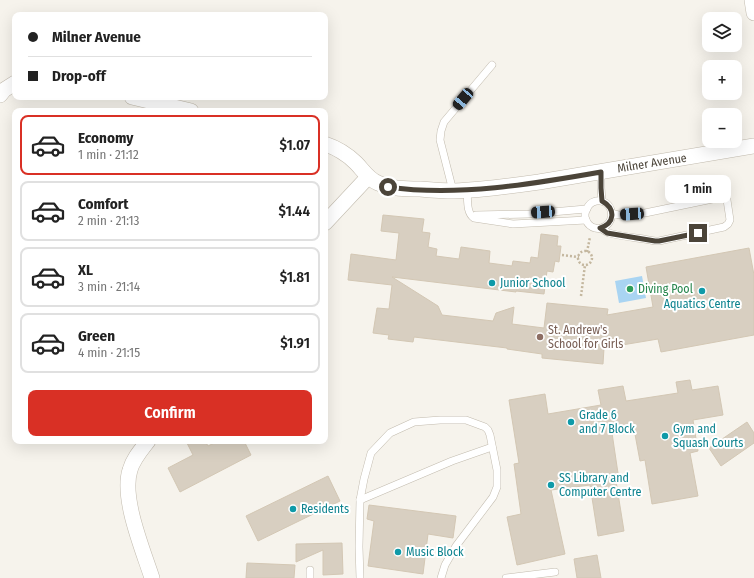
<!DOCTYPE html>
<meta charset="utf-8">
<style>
:root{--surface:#fff;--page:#f6f6f6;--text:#222;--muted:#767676;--line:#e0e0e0;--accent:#d93025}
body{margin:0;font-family:"Fira Sans Condensed",sans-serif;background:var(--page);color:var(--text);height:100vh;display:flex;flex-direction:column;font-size:15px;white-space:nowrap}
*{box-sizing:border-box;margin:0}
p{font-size:13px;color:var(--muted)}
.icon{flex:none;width:22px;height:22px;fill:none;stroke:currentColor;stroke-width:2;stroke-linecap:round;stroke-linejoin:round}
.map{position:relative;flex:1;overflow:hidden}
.side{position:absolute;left:12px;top:108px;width:316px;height:336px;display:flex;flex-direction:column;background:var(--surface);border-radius:8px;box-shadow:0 4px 16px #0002}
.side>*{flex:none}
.banner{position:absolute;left:12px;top:12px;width:316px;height:88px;border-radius:8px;box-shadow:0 4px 16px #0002;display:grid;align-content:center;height:88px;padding:0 16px;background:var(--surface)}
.buttons{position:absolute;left:702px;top:12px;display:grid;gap:8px}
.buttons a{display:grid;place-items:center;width:40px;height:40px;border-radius:8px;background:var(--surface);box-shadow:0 4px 16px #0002;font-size:20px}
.end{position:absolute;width:18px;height:18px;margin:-9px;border:5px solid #4b4439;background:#fff;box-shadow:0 0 0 2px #fff}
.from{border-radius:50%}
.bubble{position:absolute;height:28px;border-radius:8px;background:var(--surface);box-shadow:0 4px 16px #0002;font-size:13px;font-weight:600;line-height:28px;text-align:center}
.car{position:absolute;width:12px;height:24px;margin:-12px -6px;border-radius:5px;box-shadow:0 0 3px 1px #0007;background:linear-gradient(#222 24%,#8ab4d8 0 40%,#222 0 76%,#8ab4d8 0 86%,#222 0)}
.banner b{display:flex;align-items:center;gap:14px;height:38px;font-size:15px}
.banner b+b{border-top:1px solid var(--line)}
.banner i{width:10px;height:10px;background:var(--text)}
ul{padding:7px 0 0;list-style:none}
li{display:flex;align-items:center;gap:12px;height:60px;margin:0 8px 6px;padding:0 8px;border:2px solid var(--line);border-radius:8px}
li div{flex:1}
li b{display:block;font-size:15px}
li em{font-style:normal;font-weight:600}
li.on{border-color:var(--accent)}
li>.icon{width:36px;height:36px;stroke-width:1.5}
.cta{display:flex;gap:8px;margin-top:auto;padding:8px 16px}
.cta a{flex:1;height:46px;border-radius:8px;background:var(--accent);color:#fff;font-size:16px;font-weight:600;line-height:46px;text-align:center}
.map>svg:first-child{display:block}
.water{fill:#a9d4f2}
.building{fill:#d8cfc1;stroke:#d3c7b4}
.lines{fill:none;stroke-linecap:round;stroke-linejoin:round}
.service-casing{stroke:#c2bbae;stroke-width:8}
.minor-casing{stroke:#c2bbae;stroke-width:16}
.path{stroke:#c4b79f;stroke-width:2.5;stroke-dasharray:2 2;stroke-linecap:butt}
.service{stroke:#fff;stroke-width:7}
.minor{stroke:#fff;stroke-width:15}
.route{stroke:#4b4439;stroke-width:5}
.culture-dot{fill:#0f9aa8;stroke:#fff;stroke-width:1.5}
.leisure-dot{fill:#2e9e5b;stroke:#fff;stroke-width:1.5}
.education-dot{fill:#8d6e63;stroke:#fff;stroke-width:1.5}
.labels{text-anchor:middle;stroke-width:4;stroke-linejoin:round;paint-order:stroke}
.street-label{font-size:12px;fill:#4b4439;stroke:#fff}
.culture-label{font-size:12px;fill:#0d838f;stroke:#fff;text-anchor:start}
.leisure-label{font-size:12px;fill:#27864d;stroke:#fff;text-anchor:start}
.education-label{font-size:12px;fill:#785e54;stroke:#fff;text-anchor:start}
</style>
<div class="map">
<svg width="754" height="578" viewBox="0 0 754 578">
<rect width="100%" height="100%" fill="#f6f3ec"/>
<polygon class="water" points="642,276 646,298 619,303 615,281"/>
<g class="building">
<polygon points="383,215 424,219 422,232 430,233 428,247 437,249 436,256 459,259 461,247 490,251 489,263 512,266 513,261 530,263 531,257 538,258 541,234 558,236 557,246 561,246 559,262 555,261 553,272 547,271 544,294 516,291 516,292 392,277 438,306 442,315 493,321 496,313 514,307 512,324 544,328 547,303 608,309 607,315 653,307 646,267 749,248 754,275 754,335 661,352 658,339 604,348 603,364 542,358 542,354 507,349 507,348 414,337 413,342 388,339 389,335 373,333 377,308 389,309 392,285 348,280 351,254 396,260 399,233 381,231"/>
<polygon points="690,380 692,390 718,386 723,415 693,420 698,451 690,453 698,496 652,504 645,460 640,461 634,429 612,433 619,480 616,481 624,531 598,536 590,485 551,490 565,554 517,565 507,517 521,514 514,464 519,463 509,400 545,394 548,414 601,405 598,390 623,386 626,401 678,393 676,382"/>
<polygon points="747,422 754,433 754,443 721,466 709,448"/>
<polygon points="186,441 205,441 208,446 218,441 244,441 251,455 180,492 168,468 193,455"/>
<polygon points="328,476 340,501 258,541 246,516"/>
<polygon points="369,505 456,516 453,538 428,534 423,574 368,566 374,521 367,519"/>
<polygon points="342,543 343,574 323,575 323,550 296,562 296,544"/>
<polygon points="597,555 601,578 577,578 574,559"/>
<polygon points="247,563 295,565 294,578 246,578"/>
</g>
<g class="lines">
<defs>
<g id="service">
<polyline points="601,172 601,188 602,201"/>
<path d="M 467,190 C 468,199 466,213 474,218 L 513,224 L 586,220"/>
<polyline points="453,191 440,140 441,131 444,122 492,65"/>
<polyline points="476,215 529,214 586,209"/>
<path d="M 601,228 C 619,222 612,198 596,201 C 592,202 588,205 587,209 C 582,216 587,226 595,228 C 598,229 598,228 601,229 C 604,230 606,232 609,233 C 624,237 640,238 655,241 L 659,241 L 724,227 L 728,224 L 730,220 L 727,200 L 722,197 L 645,213 L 619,215 L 612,213"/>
<polyline points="360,500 452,461 492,447"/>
<polyline points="310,570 310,578"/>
<polyline points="360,578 359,547 360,500 364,479 371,453 390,433 414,422 440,420 466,420 485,427 488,430 490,435 497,470 497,487 493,497 456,546 445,565 441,578"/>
<polyline points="506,578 555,572"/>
</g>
<g id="minor">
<polyline points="752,0 754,13"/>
<polyline points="0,95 4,90 15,83"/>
<polyline points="132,97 191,111"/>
<path d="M 325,144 C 337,148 347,154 356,163 C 363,170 368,179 378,183 C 391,189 406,189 420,189 C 431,190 443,191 454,191 C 482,190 511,186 539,182 L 754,146"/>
<polyline points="325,223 368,177"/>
<path d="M 148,441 C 141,450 133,459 130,470 C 121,498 143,550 152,578"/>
</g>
</defs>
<use href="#service" class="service-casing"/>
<use href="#minor" class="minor-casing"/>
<g class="path">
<circle cx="585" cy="258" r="7"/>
<polyline points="587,252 590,237"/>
<polyline points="562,255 579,257"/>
<polyline points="581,296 585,265"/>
</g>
<use href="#service" class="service"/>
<use href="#minor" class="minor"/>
</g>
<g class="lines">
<path class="route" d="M 388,187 C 457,197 533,184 601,172 L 601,188 L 602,201 C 616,209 615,223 600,228 L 607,233 L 655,241 L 659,241 L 698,233"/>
</g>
<g class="culture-dot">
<circle cx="492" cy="283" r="4"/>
<circle cx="702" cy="291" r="4"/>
<circle cx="571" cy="422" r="4"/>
<circle cx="665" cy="436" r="4"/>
<circle cx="551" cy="485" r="4"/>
<circle cx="293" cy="509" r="4"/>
<circle cx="398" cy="552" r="4"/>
</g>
<circle class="leisure-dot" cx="630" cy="289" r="4"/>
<circle class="education-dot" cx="540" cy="337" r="4"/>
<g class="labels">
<g class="street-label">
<text transform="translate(652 163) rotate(-9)" y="4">Milner Avenue</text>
</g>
<g class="culture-label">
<text x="500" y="287">Junior School</text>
<text x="702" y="308" text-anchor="middle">Aquatics Centre</text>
<text x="579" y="419">Grade 6<tspan x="579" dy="14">and 7 Block</tspan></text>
<text x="673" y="433">Gym and<tspan x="673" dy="14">Squash Courts</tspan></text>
<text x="559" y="482">SS Library and<tspan x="559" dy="14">Computer Centre</tspan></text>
<text x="301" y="513">Residents</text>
<text x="406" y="556">Music Block</text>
</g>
<g class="leisure-label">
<text x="638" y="293">Diving Pool</text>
</g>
<g class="education-label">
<text x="548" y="334">St. Andrew's<tspan x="548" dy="14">School for Girls</tspan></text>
</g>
</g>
</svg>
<div class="buttons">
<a><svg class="icon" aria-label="layers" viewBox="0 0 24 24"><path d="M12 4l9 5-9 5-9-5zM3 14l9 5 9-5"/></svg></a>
<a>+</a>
<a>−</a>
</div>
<i class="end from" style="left:388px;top:187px"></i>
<i class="end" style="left:698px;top:233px"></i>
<div class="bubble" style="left:665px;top:175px;width:66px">1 min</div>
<i class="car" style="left:463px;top:99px;rotate:220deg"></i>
<i class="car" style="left:543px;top:212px;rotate:266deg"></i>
<i class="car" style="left:632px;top:214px;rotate:266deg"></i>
<div class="banner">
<b><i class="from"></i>Milner Avenue</b>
<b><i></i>Drop-off</b>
</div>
<section class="side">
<ul>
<li class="on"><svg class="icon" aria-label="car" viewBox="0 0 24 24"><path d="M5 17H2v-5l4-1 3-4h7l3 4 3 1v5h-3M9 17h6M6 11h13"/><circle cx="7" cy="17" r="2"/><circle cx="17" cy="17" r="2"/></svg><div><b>Economy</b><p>1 min · 21:12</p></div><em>$1.07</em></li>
<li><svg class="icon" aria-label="car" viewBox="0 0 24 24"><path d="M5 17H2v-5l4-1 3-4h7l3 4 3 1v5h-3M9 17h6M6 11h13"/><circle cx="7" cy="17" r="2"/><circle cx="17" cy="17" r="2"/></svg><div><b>Comfort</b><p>2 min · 21:13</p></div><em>$1.44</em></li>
<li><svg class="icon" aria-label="car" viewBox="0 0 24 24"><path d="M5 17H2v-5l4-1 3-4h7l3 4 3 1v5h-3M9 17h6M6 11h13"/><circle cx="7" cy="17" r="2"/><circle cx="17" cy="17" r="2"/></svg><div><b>XL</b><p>3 min · 21:14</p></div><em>$1.81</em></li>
<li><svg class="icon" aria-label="car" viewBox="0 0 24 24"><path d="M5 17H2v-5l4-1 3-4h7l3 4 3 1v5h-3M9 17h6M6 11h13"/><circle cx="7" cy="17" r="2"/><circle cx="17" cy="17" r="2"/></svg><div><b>Green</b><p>4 min · 21:15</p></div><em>$1.91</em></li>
</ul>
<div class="cta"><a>Confirm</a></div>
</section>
</div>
